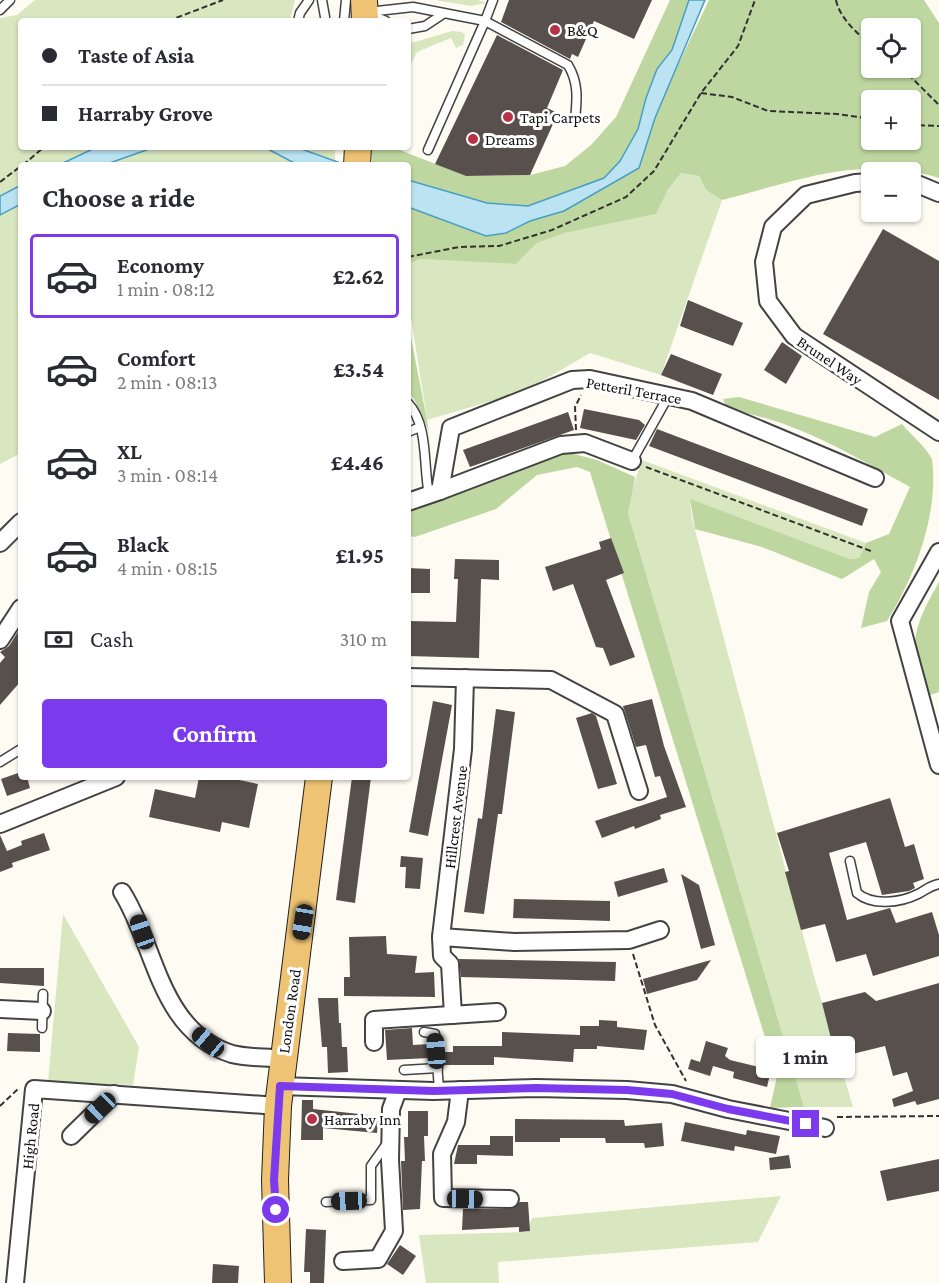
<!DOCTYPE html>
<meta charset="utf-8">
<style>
:root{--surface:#fff;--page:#f2f2f3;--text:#2b2b33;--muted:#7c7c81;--line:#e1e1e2;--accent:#7c3aed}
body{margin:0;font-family:"Crimson Pro",serif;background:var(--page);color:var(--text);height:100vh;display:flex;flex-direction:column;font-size:22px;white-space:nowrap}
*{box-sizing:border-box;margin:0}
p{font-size:20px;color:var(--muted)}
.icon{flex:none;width:33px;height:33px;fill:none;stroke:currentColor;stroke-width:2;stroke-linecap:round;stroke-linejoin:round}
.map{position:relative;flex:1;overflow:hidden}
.details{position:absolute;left:18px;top:162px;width:393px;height:618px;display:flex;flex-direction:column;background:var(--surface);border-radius:6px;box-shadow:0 2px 4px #0004}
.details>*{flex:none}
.guide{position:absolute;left:18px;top:18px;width:393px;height:132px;border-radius:6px;box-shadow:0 2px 4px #0004;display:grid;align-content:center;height:132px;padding:0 24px;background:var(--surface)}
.buttons{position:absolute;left:861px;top:18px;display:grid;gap:12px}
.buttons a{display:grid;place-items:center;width:60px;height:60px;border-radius:6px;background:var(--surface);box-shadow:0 2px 4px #0004;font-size:30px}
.end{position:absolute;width:27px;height:27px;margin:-14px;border:8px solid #7c3aed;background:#fff;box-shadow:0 0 0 3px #fff}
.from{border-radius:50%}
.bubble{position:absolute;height:42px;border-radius:6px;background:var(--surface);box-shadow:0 2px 4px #0004;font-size:20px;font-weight:700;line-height:42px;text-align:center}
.car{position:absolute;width:18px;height:36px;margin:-18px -9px;border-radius:8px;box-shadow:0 0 4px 2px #0007;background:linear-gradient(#222 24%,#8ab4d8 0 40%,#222 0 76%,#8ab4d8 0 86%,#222 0)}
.guide b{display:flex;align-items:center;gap:21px;height:57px;font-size:22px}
.guide b+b{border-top:2px solid var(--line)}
.guide i{width:15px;height:15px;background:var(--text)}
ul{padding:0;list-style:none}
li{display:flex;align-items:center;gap:18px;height:84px;margin:0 12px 9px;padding:0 12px;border:3px solid transparent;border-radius:6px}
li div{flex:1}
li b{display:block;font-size:22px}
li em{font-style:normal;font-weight:700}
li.active{border-color:var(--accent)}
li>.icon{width:54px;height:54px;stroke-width:1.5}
h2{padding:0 24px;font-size:27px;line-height:72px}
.pay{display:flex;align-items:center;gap:15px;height:66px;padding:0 24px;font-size:22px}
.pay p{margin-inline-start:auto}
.button{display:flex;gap:12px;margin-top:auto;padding:12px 24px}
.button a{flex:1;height:69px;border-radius:6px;background:var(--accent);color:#fff;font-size:24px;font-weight:700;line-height:69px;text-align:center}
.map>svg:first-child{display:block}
.green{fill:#d8e7bf}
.forest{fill:#bed69f;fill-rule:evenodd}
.water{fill:#bce3f2;stroke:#489fc3;stroke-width:1.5}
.building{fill:#58504d}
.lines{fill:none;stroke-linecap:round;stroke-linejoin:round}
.service-casing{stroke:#434343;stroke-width:11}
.minor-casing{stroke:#434343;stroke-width:20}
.primary-casing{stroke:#212121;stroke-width:28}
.path{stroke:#323232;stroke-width:2;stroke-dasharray:6 3;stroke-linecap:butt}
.service{stroke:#fff;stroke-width:8}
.minor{stroke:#fff;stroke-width:16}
.primary{stroke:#eec374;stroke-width:26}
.route{stroke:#7c3aed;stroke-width:8}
.poi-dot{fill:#b63246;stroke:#fff;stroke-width:2}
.labels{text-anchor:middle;stroke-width:6;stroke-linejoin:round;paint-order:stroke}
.poi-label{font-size:16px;fill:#101010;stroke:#fff;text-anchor:start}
.street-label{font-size:16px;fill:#101010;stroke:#fff}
</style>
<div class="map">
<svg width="939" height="1283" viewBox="0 0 939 1283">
<rect width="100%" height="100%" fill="#fefbf3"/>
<g class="green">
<polygon points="35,0 295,0 290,21 21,21 21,147 104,147 70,165 21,165 21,192 0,203 0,18 17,15"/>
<polygon points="435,0 478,0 486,3 471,6"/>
<polygon points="452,31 462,32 465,35 463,45 456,48 451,38 417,52 408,70 408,44"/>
<polygon points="155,147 264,147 298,165 104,165"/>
<polygon points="296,147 335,147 335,160"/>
<polygon points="681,173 699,176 706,190 722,200 661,375 590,353 525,391 427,420 408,297 408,264 420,259 516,264 537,243 565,233 656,214 667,192"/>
<polygon points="21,204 21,453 0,464 0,215"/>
<polygon points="642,460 866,543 859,558 850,559 690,500 692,519 814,976 853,1107 804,1107 628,513 631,492"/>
<polygon points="63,914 139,1047 133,1085 48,1082"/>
<polygon points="781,1196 758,1242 498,1262 499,1283 426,1283 419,1235 527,1232 532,1218"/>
</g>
<g class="forest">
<path d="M 670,0 L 689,0 L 672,50 L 657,69 L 646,98 L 638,129 L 629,148 L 650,124 L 709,0 L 924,0 L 939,23 L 939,178 C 860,154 798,181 722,200 L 706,190 L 699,176 L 681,173 L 668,190 L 656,214 L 565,233 L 537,243 L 516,264 L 420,259 L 408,264 L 408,207 L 500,226 L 597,181 L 528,206 L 487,203 L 408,180 L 408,165 L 372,165 L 372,147 L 392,147 L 466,176 L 530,175 L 565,166 L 591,145 L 616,117 ZM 872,28 L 910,28 L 910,68 L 872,68 ZM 872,100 L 910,100 L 910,140 L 872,140 Z"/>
<polygon points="408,322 429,431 414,399 408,392"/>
<path d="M 739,397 L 875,437 L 902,424 C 911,435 925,446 932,459 C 939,514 915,576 887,621 L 861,628 L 869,592 L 881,572 L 874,559 L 842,579 L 762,547 L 695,529 L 690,499 L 850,559 L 859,558 L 866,543 L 889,534 L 910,487 C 853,456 792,418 727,410 L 723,399 Z"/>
<polygon points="570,453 597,460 635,477 628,513 804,1107 770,1108 777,1076 590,472 577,467 537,475 496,509 415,537 408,536 408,498 441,483"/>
<path d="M 939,582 L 939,692 L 927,696 C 923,681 915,664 915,649 C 914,625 928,602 939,582 Z"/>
</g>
<g class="water">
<polygon points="689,0 705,0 655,118 639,168 564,211 530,221 506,233 486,236 408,207 408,180 487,203 528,206 604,178 620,161 638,129 646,98 657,69 672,50"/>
<polygon points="97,147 155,147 104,165 59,165"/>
<polygon points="264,147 296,147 346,165 298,165"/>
<polygon points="21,185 21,204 0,215 0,196"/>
</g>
<g class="building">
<polygon points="509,0 652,0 634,39 594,21 578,57 572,54 570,59 501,22"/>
<polygon points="497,35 563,70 547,108 558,113 530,175 466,176 435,164"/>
<polygon points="883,229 939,261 939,400 823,334"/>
<polygon points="688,300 743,323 733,346 680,326"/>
<polygon points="782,342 802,356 786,384 764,370"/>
<polygon points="671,354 722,374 713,395 661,375"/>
<polygon points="584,409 639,420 645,425 636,440 580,428"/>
<polygon points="568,412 574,430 470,467 463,450"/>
<polygon points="657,429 868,509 862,526 649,446"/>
<polygon points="611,538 624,573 606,580 635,657 610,666 603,648 596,647 573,584 553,591 545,567 601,549 599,542"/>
<polygon points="455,559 499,560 499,580 481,579 479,658 408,656 408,621 456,622 458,579 454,579"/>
<polygon points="408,568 430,569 430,593 408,593"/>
<polygon points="21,627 21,681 0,705 0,663 5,657 0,652 9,646"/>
<polygon points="652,699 664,746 686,807 660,815 661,819 635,829 634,826 602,838 595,821 667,797 660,776 655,777 646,745 636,747 623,706"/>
<polygon points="433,701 452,705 428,836 409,832"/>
<polygon points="496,709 515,712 502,814 498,814 484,914 464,912 478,818 482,819"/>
<polygon points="592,713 596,716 617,784 598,789 576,718"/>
<polygon points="21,772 21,777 27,777 30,788 7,796 1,779"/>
<polygon points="199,777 225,777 258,784 249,828 222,822 220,832 149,817 155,789 195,798"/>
<polygon points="352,777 371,777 355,903 336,900"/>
<polygon points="890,798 905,847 914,844 924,879 913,883 915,888 909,891 882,895 866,842 829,853 847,920 890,908 896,923 932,912 939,935 939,956 873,976 866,954 836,962 825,924 801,930 785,872 789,871 777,833"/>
<polygon points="44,833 50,850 12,863 13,867 0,872 0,835 7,851 22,845 21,841"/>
<polygon points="401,856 423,858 420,889 405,888 406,867 400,867"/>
<polygon points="664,868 668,882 618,897 614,882"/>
<polygon points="681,874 699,885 715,945 701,949"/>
<polygon points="514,899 610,901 610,921 513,918"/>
<polygon points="386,936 387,954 417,956 415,973 434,972 435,997 344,996 344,977 350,977 349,937"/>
<polygon points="459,959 616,962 615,981 461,977"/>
<polygon points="711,960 697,980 647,994 643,979"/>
<polygon points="0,968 44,968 44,986 0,983"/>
<polygon points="939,983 939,1099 917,1105 915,1101 894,1107 892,1099 913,1091 907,1072 893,1076 885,1046 836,1058 822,1003 865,992 876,1001"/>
<polygon points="318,998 338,998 339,1023 341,1023 342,1047 347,1047 348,1072 328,1073 327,1047 322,1047"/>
<polygon points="599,1020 617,1021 617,1027 647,1030 644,1050 597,1046 597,1049 574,1049 573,1062 494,1057 494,1065 444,1065 443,1052 453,1052 453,1046 502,1046 502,1032 580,1035 580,1026 599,1026"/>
<polygon points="412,1028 413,1045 429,1044 430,1058 387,1060 385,1030"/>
<polygon points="8,1033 40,1034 40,1052 7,1051"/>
<polygon points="706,1041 728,1048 725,1056 730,1060 771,1070 767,1087 733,1078 734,1072 713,1066 710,1076 688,1069 691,1059 700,1062"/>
<polygon points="302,1100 313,1100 313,1109 378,1116 377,1133 323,1128 323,1140 301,1140"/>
<polygon points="408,1111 428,1111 428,1136 424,1136 425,1161 422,1161 420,1209 403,1210 401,1161 405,1161 404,1137 408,1137"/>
<polygon points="515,1119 624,1120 625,1126 662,1123 664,1146 645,1148 644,1143 606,1143 605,1138 560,1138 560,1142 515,1142"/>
<polygon points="685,1122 746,1135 747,1130 780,1136 776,1154 735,1146 734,1151 681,1141"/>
<polygon points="490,1136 513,1136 513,1156 477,1155 477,1164 454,1164 458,1145 490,1145"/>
<polygon points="789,1155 791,1168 770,1170 769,1158"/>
<polygon points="939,1159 939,1191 887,1201 880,1171"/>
<polygon points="520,1202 528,1202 530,1231 519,1232 519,1227 462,1230 463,1209 510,1209"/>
<polygon points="306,1229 326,1230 324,1283 310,1283 310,1272 304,1272"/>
<polygon points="400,1245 416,1256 403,1275 387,1264"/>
<polygon points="213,1264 239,1266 238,1283 212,1283"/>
</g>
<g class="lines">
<defs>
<g id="service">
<polyline points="322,0 325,17"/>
<path d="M 493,0 L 485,21 L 568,65 C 579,83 577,100 575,120"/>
<polyline points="0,10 10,0"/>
<polyline points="368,12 413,7 485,21 428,150"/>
<polyline points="369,14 386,21"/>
<polyline points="298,21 300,13 309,0"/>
<polyline points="344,21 346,0"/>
<polyline points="408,29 425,26 443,14"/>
<path d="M 408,403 C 429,426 423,466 429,495"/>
<polyline points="408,432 420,427"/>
<polyline points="632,461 669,395"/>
<polyline points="0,762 21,749"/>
<path d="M 850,861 L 857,893 C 872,906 900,903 918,894 C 926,890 929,886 939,884"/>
<polyline points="42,1028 43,994"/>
<polyline points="424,1032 435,1034 439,1090"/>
<polyline points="404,1070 438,1068"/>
<polyline points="326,1202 371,1200 371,1166 388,1142"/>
</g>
<g id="minor">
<polyline points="910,181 939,193"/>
<polyline points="872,182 855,183 806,195 773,227 764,262 768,301 794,336 939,432"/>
<polyline points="440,491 561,445 585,443 632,461"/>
<polyline points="408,502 440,491 451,428 572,380 590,379 692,401 875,478"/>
<polyline points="0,543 21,522"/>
<polyline points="939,552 900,621 939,765"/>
<polyline points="0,640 21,608"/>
<polyline points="408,677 551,680 615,714 639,791"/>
<polyline points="0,824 116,777"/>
<path d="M 122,892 C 156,946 159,1031 232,1054 C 247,1058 267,1057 282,1059"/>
<polyline points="441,937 514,942 629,940 660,930"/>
<polyline points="0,1009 42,1011"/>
<polyline points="453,1015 450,964 442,956 441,937 463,749 465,678"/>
<polyline points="374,1042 374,1020 497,1012"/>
<polyline points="280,1086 433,1091 536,1088 627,1090 672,1094 728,1109 825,1128"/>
<polyline points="460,1090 456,1122 442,1154 443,1198 510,1199"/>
<polyline points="71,1136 114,1094"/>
<polyline points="343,1261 378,1259 394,1231 390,1160 391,1109 398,1090"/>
<polyline points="15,1283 34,1089 278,1106"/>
</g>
<g id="primary">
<polyline points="364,0 365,21"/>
<polyline points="357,165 358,147"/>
<polyline points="278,1283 275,1180 278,1106 319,777"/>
</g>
</defs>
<use href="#service" class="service-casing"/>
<use href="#minor" class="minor-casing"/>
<use href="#primary" class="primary-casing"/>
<g class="path">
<path d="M 836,0 C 839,17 858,35 872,45"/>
<polyline points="168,21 223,0"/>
<polyline points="902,68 939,105"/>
<polyline points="701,93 732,97 768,111 837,114 872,119"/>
<polyline points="910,125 939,126"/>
<polyline points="23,165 44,147"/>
<polyline points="0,182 21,166"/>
<polyline points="408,257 459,247 499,246 552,230 626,197 654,171 701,93 738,46 755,0"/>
<polyline points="576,430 575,407 581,395"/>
<polyline points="646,467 871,551"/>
<polyline points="633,954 655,1025 686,1081"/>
<polyline points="0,1106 19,1088"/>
<polyline points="837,1117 939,1116"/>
</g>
<use href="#service" class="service"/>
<use href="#minor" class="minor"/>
<use href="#primary" class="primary"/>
</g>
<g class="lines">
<polyline class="route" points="276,1210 274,1180 280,1086 434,1091 536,1088 627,1090 672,1094 728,1109 806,1124"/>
</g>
<g class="poi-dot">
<circle cx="555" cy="30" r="6"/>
<circle cx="508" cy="117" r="6"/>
<circle cx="473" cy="139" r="6"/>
<circle cx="312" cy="1119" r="6"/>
</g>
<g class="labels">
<g class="poi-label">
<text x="567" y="36">B&amp;Q</text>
<text x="520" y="123">Tapi Carpets</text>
<text x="485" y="145">Dreams</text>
<text x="324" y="1125">Harraby Inn</text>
</g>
<g class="street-label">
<text transform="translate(830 360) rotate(34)" y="6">Brunel Way</text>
<text transform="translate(634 390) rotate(10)" y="6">Petteril Terrace</text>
<text transform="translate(455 817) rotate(-83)" y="6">Hillcrest Avenue</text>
<text transform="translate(289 1011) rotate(-82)" y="6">London Road</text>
<text transform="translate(30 1136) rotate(-84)" y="6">High Road</text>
</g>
</g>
</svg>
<div class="buttons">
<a><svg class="icon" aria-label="locate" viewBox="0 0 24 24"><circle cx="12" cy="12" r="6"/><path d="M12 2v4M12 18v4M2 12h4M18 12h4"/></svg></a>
<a>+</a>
<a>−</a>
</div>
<i class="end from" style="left:276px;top:1210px"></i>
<i class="end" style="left:806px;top:1124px"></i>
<div class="bubble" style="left:756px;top:1036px;width:99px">1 min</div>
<i class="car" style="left:303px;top:922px;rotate:189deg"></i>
<i class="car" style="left:142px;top:932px;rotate:341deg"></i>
<i class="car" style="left:208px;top:1042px;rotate:310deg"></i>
<i class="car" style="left:436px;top:1051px;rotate:356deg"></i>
<i class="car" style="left:100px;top:1108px;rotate:226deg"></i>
<i class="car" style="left:465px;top:1199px;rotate:91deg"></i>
<i class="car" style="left:349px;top:1201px;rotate:268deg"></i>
<div class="guide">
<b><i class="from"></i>Taste of Asia</b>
<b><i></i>Harraby Grove</b>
</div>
<section class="details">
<h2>Choose a ride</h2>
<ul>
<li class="active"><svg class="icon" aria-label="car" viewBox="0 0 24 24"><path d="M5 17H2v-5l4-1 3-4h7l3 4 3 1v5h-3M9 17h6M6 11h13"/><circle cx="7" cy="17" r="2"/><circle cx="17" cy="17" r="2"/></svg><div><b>Economy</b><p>1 min · 08:12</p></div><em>£2.62</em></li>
<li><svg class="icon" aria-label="car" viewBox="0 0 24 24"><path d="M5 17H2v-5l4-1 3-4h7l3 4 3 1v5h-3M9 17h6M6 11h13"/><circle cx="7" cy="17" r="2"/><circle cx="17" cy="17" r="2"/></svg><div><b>Comfort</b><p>2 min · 08:13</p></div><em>£3.54</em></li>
<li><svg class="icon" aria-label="car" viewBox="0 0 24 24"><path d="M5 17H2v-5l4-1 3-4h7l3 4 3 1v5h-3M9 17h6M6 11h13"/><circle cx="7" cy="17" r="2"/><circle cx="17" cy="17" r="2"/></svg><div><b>XL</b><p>3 min · 08:14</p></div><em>£4.46</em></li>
<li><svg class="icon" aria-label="car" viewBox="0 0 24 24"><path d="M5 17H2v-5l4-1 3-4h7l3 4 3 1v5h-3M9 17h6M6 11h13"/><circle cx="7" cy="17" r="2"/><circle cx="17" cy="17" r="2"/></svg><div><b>Black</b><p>4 min · 08:15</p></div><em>£1.95</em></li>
</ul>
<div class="pay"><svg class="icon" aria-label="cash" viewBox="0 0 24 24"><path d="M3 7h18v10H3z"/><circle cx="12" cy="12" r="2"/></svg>Cash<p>310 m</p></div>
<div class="button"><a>Confirm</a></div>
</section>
</div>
